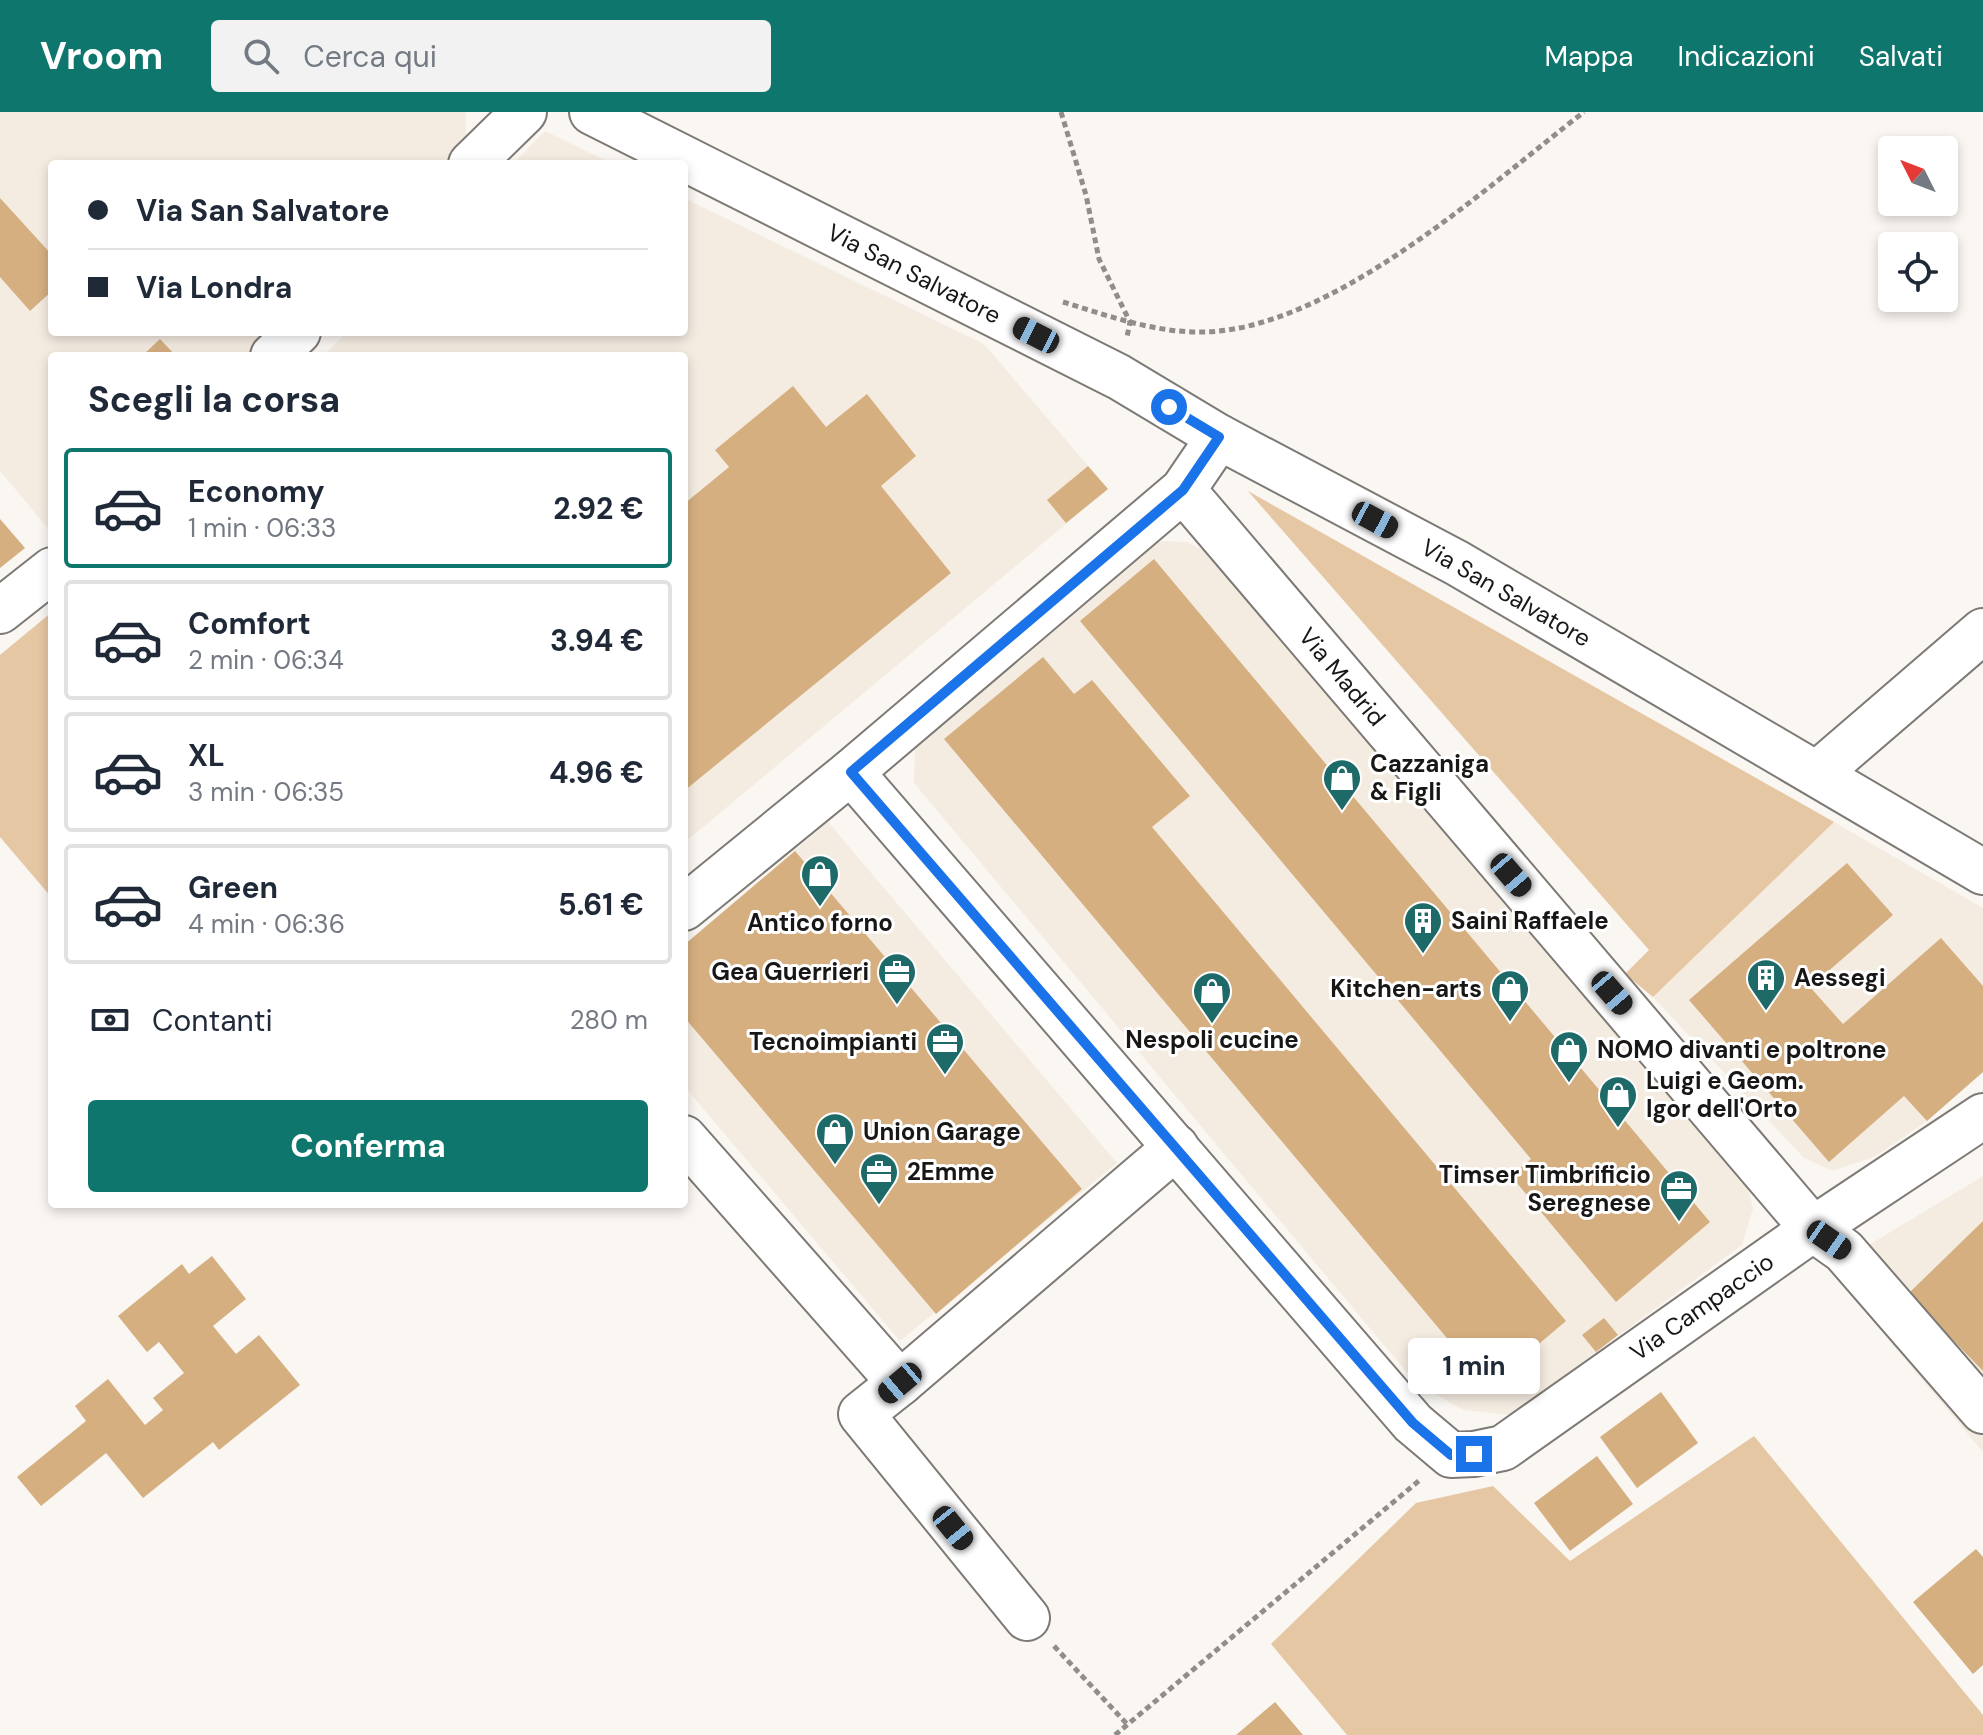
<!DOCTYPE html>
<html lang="it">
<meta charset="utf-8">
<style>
:root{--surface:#fff;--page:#f2f2f3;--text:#1f2937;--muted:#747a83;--line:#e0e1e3;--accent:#0f766e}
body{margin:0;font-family:"DM Sans",sans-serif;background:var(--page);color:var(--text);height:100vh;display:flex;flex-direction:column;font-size:30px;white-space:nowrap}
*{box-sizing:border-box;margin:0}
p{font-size:26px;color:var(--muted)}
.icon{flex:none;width:44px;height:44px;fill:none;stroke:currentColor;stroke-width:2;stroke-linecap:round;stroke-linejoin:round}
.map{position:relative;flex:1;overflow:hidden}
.drawer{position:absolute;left:48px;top:240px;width:640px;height:856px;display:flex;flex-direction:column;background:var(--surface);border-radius:8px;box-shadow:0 4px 12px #0003}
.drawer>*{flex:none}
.top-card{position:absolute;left:48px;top:48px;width:640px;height:176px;border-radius:8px;box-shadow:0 4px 12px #0003;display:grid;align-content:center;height:176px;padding:0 40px;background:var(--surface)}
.needle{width:52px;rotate:312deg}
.controls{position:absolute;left:1878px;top:24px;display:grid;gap:16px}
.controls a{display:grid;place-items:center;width:80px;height:80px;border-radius:8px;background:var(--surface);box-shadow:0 4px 12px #0003;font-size:40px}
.end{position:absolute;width:36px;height:36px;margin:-18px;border:10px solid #1a73e8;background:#fff;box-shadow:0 0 0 4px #fff}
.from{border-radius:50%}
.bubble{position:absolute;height:56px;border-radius:8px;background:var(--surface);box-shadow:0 4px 12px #0003;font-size:26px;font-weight:700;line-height:56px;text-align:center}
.car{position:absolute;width:24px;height:48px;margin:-24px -12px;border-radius:10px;box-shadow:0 0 6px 2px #0007;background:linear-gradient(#222 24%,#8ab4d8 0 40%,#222 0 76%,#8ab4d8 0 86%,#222 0)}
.top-card b{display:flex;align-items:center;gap:28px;height:76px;font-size:30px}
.top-card b+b{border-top:2px solid var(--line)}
.top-card i{width:20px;height:20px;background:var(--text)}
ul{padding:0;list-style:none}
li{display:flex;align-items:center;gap:24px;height:120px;margin:0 16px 12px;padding:0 24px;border:4px solid var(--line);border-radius:8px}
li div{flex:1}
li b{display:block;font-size:30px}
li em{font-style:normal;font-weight:700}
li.on{border-color:var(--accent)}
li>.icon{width:72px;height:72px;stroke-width:1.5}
h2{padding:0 40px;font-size:36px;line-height:96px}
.pay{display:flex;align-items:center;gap:20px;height:88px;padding:0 40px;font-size:30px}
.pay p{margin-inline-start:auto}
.button{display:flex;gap:16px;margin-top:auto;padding:16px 40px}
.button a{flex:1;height:92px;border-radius:8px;background:var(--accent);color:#fff;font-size:32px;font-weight:700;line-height:92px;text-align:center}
header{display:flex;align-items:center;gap:48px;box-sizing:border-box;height:112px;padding:0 40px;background:var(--accent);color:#fff}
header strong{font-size:38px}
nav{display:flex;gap:44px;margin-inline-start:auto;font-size:28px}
.search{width:560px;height:72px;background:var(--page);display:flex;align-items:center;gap:20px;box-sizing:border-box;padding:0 28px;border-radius:8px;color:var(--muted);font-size:30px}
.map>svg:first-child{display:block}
.built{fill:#f5ece1}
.green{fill:#e6c7a4}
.building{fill:#d5af80}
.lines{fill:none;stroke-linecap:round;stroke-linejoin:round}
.minor-casing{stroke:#7d7975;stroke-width:48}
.path{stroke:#908d8a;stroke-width:5;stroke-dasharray:6 4;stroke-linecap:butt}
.minor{stroke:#fff;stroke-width:44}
.route{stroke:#1a73e8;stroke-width:10}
.labels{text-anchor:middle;stroke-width:6;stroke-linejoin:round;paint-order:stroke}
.street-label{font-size:24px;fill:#191716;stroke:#fff}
.poi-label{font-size:24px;font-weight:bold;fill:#191716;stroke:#fff;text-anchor:start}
</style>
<header>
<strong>Vroom</strong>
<div class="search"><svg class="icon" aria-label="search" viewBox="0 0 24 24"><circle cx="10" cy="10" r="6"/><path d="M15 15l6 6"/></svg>Cerca qui</div>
<nav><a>Mappa</a><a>Indicazioni</a><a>Salvati</a></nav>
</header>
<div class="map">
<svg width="1983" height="1623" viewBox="0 0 1983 1623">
<rect width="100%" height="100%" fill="#faf6f2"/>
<g class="built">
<polygon points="0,0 466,0 466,39 452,52 52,52 52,220 271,220 245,244 52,244 52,421 0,359"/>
<polygon points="545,19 613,52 513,52"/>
<polygon points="684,86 984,232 1108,377 684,731 684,244 323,244 347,220 684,220"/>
<polygon points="1167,429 1187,430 1217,445 1748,1074 1753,1097 1742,1133 1510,1303 1463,1298 1414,1269 914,671 915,633 1148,431"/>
<polygon points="828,710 1117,1051 900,1229 684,974 684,833"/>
<polygon points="1834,710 1983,796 1983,960 1927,1009 1876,1044 1833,1059 1804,1046 1653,885"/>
<polygon points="1983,1064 1983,1340 1829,1157"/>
</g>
<g class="green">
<polygon points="1248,379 1834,710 1653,885 1625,862 1649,838"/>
<polygon points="52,500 52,786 0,725 0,543"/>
<polygon points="1754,1324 1983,1603 1983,1623 1347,1623 1271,1532 1416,1391 1493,1374 1570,1449"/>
</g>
<g class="building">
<polygon points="0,86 52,143 52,179 30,199 0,165"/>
<polygon points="160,227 176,244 142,244"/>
<polygon points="793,274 826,315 867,282 916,344 881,374 951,461 684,679 684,392 729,355 715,338"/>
<polygon points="1088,354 1108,377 1066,411 1047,388"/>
<polygon points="0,407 25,436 0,456"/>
<polygon points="1154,447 1710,1110 1616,1190 1511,1064 1531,1047 1080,509"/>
<polygon points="1043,545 1074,582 1092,568 1190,684 1152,715 1566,1209 1488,1275 944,627"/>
<polygon points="795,739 1082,1077 936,1202 684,905 684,833"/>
<polygon points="1847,751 1893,803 1810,875 1843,912 1941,826 1983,874 1983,960 1927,1009 1904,984 1829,1050 1689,888"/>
<polygon points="1983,1109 1983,1259 1908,1182"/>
<polygon points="212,1144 246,1187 213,1214 236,1242 259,1223 300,1273 219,1338 213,1330 143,1386 106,1341 41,1394 17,1365 86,1309 75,1294 108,1267 145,1313 163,1298 153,1286 184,1261 159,1230 147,1240 118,1204 182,1152 189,1162"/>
<polygon points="1604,1206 1618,1223 1596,1240 1582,1223"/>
<polygon points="1661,1280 1698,1331 1637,1376 1600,1325"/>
<polygon points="1597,1344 1633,1392 1570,1439 1534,1391"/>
<polygon points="1976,1437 1983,1445 1983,1553 1973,1562 1913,1490"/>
<polygon points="1275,1590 1303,1623 1236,1623"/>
</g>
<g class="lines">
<defs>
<g id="minor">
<polyline points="592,0 1119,265 1219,325 1457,451 1983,760"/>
<polyline points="471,52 524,0"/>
<polyline points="273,244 298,220"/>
<polyline points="1219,325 1183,378 851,660 1413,1311 1451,1343 1474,1342 1503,1336 1813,1117 1983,1004"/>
<polyline points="1183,378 1813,1117 1844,1139 1983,1299"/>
<polyline points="0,499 52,458"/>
<polyline points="1818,661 1983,519"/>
<polyline points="684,796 851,660"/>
<polyline points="684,1026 900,1271 1176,1035"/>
<polyline points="900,1271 861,1302 1027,1506"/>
</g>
</defs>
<use href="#minor" class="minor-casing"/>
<g class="path">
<polyline points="1061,0 1086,83 1099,147 1130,210 1127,225"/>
<path d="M 1063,190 C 1106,203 1152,220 1199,220 C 1328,221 1485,76 1584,0"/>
<polyline points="1054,1534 1127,1612"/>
<polyline points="1115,1623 1421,1367"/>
</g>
<use href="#minor" class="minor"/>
</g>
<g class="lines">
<polyline class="route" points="1169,295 1219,325 1183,378 851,660 1413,1311 1451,1343 1474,1342"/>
</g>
<defs>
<symbol id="shop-pin" viewBox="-11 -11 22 30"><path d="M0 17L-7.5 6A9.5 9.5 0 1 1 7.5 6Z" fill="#1d6a69" stroke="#fff"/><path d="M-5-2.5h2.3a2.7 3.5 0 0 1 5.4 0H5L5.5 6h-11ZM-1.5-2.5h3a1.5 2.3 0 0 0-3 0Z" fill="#fff"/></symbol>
<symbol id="building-pin" viewBox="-11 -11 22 30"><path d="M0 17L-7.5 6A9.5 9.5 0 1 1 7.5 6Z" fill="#1d6a69" stroke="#fff"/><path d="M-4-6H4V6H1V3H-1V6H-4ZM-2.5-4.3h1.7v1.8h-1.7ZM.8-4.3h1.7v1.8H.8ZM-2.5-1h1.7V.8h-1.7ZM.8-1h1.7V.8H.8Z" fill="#fff"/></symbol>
<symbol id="office-pin" viewBox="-11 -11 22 30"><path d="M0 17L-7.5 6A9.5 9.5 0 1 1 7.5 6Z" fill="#1d6a69" stroke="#fff"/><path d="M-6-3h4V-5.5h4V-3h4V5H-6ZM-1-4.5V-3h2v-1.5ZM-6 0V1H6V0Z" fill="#fff"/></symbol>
</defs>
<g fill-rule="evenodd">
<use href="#shop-pin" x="1320" y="644" width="44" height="60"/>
<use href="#shop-pin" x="798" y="740" width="44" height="60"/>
<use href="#building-pin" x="1401" y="787" width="44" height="60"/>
<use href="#office-pin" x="875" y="838" width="44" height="60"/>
<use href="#building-pin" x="1744" y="844" width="44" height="60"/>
<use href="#shop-pin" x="1488" y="855" width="44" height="60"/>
<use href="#shop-pin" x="1190" y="857" width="44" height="60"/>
<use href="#office-pin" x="923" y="908" width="44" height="60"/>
<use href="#shop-pin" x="1547" y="916" width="44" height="60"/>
<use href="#shop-pin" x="1596" y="961" width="44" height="60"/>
<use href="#shop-pin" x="813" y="998" width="44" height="60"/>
<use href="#office-pin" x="857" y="1038" width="44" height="60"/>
<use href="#office-pin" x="1657" y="1055" width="44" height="60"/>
</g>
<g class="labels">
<g class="street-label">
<text transform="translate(914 162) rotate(27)" y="8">Via San Salvatore</text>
<text transform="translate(1506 481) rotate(30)" y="8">Via San Salvatore</text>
<text transform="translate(1342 565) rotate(50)" y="8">Via Madrid</text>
<text transform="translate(1702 1195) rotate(-35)" y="8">Via Campaccio</text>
</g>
<g class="poi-label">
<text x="1370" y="660">Cazzaniga<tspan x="1370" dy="28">&amp; Figli</tspan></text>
<text x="1451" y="817">Saini Raffaele</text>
<text x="820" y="819" text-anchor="middle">Antico forno</text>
<text x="869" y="868" text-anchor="end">Gea Guerrieri</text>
<text x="1794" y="874">Aessegi</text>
<text x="1482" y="885" text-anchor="end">Kitchen-arts</text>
<text x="1212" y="936" text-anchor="middle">Nespoli cucine</text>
<text x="917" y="938" text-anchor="end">Tecnoimpianti</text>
<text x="1597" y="946">NOMO divanti e poltrone</text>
<text x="1646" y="977">Luigi e Geom.<tspan x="1646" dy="28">Igor dell'Orto</tspan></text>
<text x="863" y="1028">Union Garage</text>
<text x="907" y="1068">2Emme</text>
<text x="1651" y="1071" text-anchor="end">Timser Timbrificio<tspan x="1651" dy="28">Seregnese</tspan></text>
</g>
</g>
</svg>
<div class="controls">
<a><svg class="needle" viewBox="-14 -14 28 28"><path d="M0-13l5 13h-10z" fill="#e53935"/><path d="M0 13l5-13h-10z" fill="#747a83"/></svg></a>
<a><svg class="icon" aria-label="locate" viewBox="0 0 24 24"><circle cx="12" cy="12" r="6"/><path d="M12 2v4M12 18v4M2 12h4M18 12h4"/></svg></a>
</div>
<i class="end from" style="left:1169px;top:295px"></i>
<i class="end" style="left:1474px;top:1342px"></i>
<div class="bubble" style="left:1408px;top:1226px;width:132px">1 min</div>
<i class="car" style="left:1036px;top:223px;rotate:297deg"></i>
<i class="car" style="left:1375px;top:408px;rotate:118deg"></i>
<i class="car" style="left:1511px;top:763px;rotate:139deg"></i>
<i class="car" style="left:1612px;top:881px;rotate:139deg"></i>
<i class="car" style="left:1829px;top:1128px;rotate:125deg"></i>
<i class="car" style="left:900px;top:1271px;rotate:230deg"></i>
<i class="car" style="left:953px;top:1416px;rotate:141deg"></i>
<div class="top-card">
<b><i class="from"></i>Via San Salvatore</b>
<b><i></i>Via Londra</b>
</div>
<section class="drawer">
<h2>Scegli la corsa</h2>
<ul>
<li class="on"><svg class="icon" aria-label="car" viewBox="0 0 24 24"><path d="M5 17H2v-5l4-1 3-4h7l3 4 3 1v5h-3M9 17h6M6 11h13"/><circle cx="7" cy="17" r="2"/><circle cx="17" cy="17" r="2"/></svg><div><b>Economy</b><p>1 min · 06:33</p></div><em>2.92 €</em></li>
<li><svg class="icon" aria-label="car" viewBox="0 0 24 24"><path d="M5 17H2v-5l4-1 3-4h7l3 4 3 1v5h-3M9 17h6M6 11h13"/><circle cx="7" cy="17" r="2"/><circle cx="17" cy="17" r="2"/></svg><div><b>Comfort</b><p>2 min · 06:34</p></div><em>3.94 €</em></li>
<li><svg class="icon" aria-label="car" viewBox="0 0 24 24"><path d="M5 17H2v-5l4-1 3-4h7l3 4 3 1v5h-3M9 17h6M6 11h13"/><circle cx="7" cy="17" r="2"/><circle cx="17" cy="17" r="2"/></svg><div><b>XL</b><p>3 min · 06:35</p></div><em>4.96 €</em></li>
<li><svg class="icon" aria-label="car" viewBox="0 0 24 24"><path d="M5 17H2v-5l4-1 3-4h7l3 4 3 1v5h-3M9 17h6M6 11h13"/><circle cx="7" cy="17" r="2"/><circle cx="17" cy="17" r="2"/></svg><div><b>Green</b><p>4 min · 06:36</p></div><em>5.61 €</em></li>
</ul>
<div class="pay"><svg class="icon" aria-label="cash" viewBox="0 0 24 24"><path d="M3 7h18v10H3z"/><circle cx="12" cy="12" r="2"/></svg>Contanti<p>280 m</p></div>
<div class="button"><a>Conferma</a></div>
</section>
</div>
